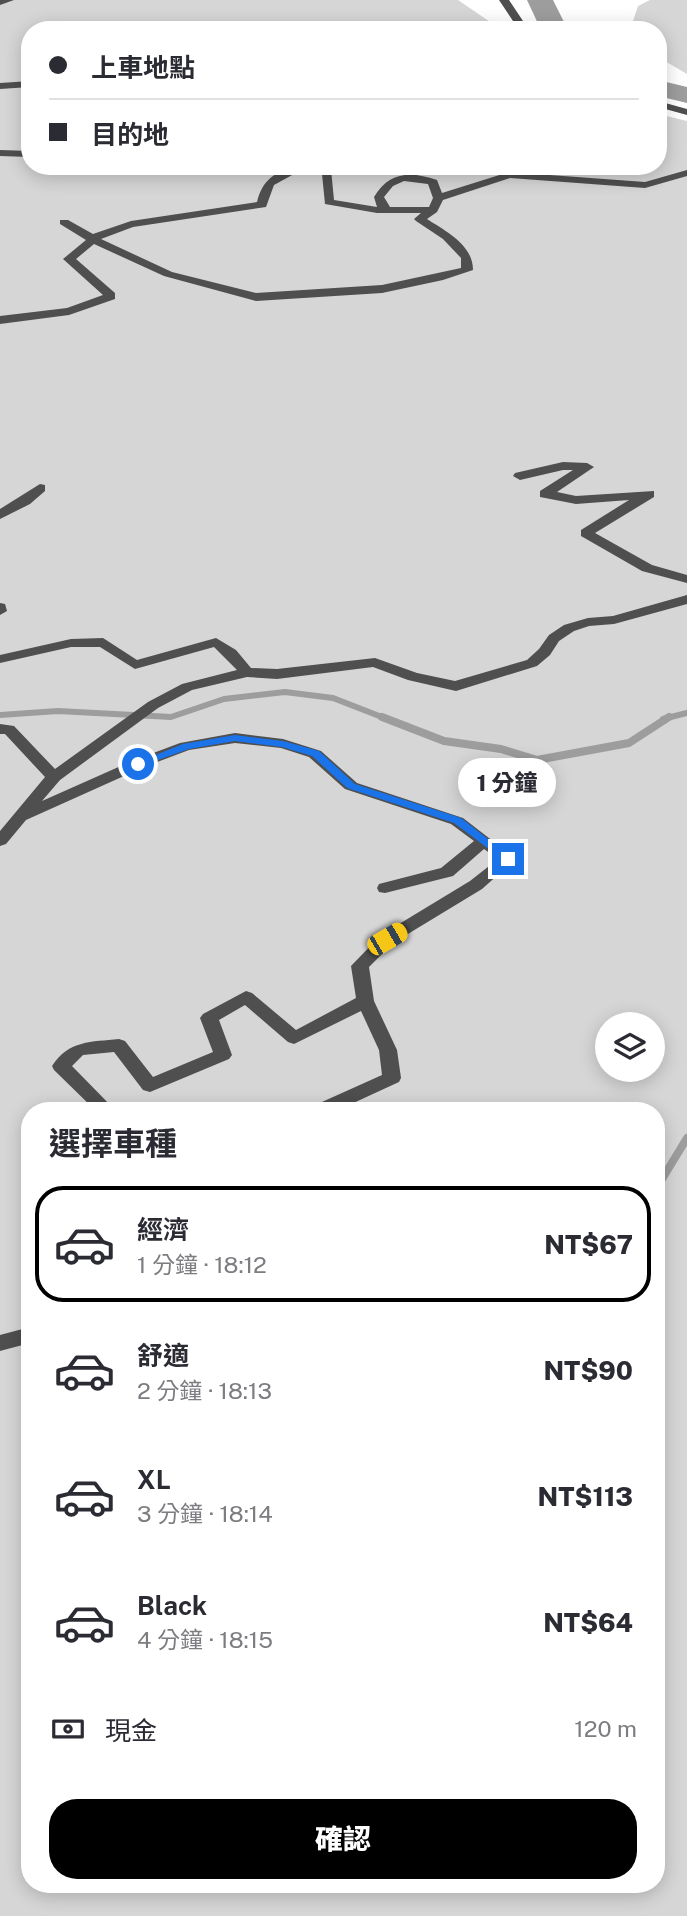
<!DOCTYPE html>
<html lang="zh-TW">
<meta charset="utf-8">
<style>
:root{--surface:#fff;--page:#f7f7f7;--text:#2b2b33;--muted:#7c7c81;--line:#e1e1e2;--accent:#000}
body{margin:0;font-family:"Public Sans","Noto Sans TC",sans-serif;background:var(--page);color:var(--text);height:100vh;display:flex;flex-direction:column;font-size:26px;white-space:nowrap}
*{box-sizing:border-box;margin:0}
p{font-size:23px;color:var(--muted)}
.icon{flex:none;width:38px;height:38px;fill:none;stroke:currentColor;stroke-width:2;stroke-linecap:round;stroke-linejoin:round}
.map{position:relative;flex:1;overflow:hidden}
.details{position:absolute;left:21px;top:1102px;width:644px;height:791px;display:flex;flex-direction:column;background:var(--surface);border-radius:28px;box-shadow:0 4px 18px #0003}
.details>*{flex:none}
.hud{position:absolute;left:21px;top:21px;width:646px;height:154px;border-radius:28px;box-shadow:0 4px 18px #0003;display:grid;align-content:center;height:154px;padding:0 28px;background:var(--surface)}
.buttons{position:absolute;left:595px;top:1012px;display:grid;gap:14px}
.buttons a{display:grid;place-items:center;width:70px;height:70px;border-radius:50%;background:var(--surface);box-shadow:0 4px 18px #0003;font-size:35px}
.end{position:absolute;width:32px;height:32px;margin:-16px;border:9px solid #1a73e8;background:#fff;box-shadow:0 0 0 4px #fff}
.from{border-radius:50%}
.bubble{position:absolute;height:49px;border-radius:24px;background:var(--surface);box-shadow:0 4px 18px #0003;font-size:23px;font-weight:800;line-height:49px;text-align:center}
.car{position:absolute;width:21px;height:42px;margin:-21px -10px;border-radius:9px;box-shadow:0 0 5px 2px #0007;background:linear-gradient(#f5c518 24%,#345 0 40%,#f5c518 0 76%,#345 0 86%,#f5c518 0)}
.hud b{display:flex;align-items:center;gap:24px;height:66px;font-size:26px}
.hud b+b{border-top:2px solid var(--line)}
.hud i{width:18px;height:18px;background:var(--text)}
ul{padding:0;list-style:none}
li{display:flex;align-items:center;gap:21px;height:116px;margin:0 14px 10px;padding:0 14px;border:4px solid transparent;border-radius:28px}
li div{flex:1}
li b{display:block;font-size:26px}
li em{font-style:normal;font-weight:800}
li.current{border-color:var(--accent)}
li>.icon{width:63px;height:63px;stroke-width:1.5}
h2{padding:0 28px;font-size:32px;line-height:84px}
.pay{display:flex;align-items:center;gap:18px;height:77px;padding:0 28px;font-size:26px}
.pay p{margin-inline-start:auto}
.primary-button{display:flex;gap:14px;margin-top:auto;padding:14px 28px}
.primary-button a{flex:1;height:80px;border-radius:28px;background:var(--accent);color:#fff;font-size:28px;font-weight:800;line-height:80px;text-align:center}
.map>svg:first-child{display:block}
.green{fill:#d6d6d6;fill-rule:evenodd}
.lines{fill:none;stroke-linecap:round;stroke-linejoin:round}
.stream-far1{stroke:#9d9d9d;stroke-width:6}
.stream{stroke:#9d9d9d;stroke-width:8}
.river{fill:#9d9d9d;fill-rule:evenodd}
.minor{fill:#4f4f4f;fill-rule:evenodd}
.route{fill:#1a73e8}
</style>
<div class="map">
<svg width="687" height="1916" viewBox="0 0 687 1916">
<rect width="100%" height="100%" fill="#fff"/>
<g class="green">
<path d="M 0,0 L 458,0 L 502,30 L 30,30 L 30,166 L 658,166 L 658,114 L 687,121 L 687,1916 L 0,1916 ZM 607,1024 L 653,1024 L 653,1069 L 607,1069 ZM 30,1111 L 656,1111 L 656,1885 L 30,1885 Z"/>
<polygon points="650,0 687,0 687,74 658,57 658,30 630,30 638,6"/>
</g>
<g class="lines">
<g class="stream-far1">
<polyline points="0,715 58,711 171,717 224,699 285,692 333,698 387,719"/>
<polyline points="663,719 687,713"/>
</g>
<g class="stream">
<polyline points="382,717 444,741 501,749 537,760 629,743 669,717"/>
<polyline points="656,1189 687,1138"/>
</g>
<g class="river">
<polygon points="527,0 553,0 568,30 541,30"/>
<polygon points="658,80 687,87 687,103 658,96"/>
</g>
<g class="minor">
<polygon points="0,0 14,0 0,5"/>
<polygon points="499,0 509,0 529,30 519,30"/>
<polygon points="30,81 30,87 0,89 0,83"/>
<polygon points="658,101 687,109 687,115 658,107"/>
<polygon points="0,150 30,151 30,157 0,156"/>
<path d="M 294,167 L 331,169 L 334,200 L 377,207 L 374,197 C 389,172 410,171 437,180 L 442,193 L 509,172 L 645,182 L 687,170 L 687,176 L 645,188 L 510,178 L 443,200 L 437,212 L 427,219 C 447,232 473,245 473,270 L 443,280 L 382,293 L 256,301 L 164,276 L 94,244 L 76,259 L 115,293 L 115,299 L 69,315 L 0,324 L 0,316 L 67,308 L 103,295 L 63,259 L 86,240 L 60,224 L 60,220 L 68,220 L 93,234 L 131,221 L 257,202 C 262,181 274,172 294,167 ZM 294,174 L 322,174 L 325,204 L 377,213 L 421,213 L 414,219 L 416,221 L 443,239 L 461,258 L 461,268 L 382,285 L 256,293 L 172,272 L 101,239 L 133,227 L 266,207 L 274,185 ZM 404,181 L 428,184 L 433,198 L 429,207 L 390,207 L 384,197 L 393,186 Z"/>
<polygon points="563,462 587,463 594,467 557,492 576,496 654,491 654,497 595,533 652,565 687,575 687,583 642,571 581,536 581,530 629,500 576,504 540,497 540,491 573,470 563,470 520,480 513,476 515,473"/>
<polygon points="40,484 45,485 45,491 30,504 0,519 0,509"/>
<path d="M 687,595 L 687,604 L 614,624 L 589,626 L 574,631 L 559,641 L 550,655 L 537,666 L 456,691 L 408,680 L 373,667 L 277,679 L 247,677 L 192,690 L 158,708 L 60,780 L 42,801 L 132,761 L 180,743 L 235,733 L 283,739 L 321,751 L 357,783 L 463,818 L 516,859 L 482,889 L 393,943 L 369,967 L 374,1001 L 397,1050 L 401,1078 L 399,1082 L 336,1111 L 311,1111 L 313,1106 L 382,1075 L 379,1050 L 361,1011 L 294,1044 L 288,1042 L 245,1005 L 219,1020 L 232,1055 L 229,1059 L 150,1092 L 143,1090 L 114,1052 L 83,1055 L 72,1066 L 116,1111 L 96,1111 L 54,1070 L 52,1066 C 69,1040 91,1042 119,1039 L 125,1041 L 153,1077 L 213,1052 L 200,1018 L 203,1014 L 246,991 L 252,993 L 296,1030 L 356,998 L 351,966 L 381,935 L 470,881 L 498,859 L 484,849 L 453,876 L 385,893 L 379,892 L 377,888 L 379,884 L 441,868 L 474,841 L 451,824 L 345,789 L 309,757 L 281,748 L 235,743 L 189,750 L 144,767 L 26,820 L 6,844 L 0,846 L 0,831 L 45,777 L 5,734 L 0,734 L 0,724 L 14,726 L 55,769 L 148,702 L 182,684 L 237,670 L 214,647 L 135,669 L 100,647 L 71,647 L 0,663 L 0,655 L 71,639 L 103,638 L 137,660 L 216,638 L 236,650 L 251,668 L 277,669 L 375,658 L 417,673 L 455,681 L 527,660 L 539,649 L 549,635 L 564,625 L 588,618 L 613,616 Z"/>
<polygon points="0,603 5,604 7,611 0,615"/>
<polygon points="30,1327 30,1343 0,1351 0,1335"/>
</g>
</g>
<polygon class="route" points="235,735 283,741 319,751 355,784 461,818 514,859 505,861 454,823 347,788 312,756 282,747 235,741 189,749 138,767 133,764 183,744"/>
</svg>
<div class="buttons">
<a><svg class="icon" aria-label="layers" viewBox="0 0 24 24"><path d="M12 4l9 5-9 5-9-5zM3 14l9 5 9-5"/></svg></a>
</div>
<i class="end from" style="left:138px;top:764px"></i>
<i class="end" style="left:508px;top:859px"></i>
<div class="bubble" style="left:458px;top:758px;width:98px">1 分鐘</div>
<i class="car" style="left:387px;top:939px;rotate:60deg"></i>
<div class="hud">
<b><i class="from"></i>上車地點</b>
<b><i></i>目的地</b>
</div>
<section class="details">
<h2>選擇車種</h2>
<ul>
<li class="current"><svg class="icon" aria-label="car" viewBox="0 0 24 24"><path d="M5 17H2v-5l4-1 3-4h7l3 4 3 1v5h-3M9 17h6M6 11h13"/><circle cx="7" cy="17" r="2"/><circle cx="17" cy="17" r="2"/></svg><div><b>經濟</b><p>1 分鐘 · 18:12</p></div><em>NT$67</em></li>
<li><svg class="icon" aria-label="car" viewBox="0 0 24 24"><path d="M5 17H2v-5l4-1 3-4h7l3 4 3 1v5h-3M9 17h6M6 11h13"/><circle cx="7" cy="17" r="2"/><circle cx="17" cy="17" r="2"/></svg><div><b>舒適</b><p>2 分鐘 · 18:13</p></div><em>NT$90</em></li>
<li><svg class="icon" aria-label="car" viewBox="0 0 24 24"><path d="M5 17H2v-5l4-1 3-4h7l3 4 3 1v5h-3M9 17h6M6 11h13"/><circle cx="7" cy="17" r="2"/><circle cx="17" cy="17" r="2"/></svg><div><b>XL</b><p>3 分鐘 · 18:14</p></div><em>NT$113</em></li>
<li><svg class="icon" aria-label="car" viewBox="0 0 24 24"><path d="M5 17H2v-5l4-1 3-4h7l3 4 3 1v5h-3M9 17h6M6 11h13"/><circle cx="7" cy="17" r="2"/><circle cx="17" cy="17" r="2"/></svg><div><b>Black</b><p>4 分鐘 · 18:15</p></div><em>NT$64</em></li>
</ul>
<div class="pay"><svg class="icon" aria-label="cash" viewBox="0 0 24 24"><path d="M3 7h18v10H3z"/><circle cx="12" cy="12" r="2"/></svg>現金<p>120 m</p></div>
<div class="primary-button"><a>確認</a></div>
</section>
</div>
